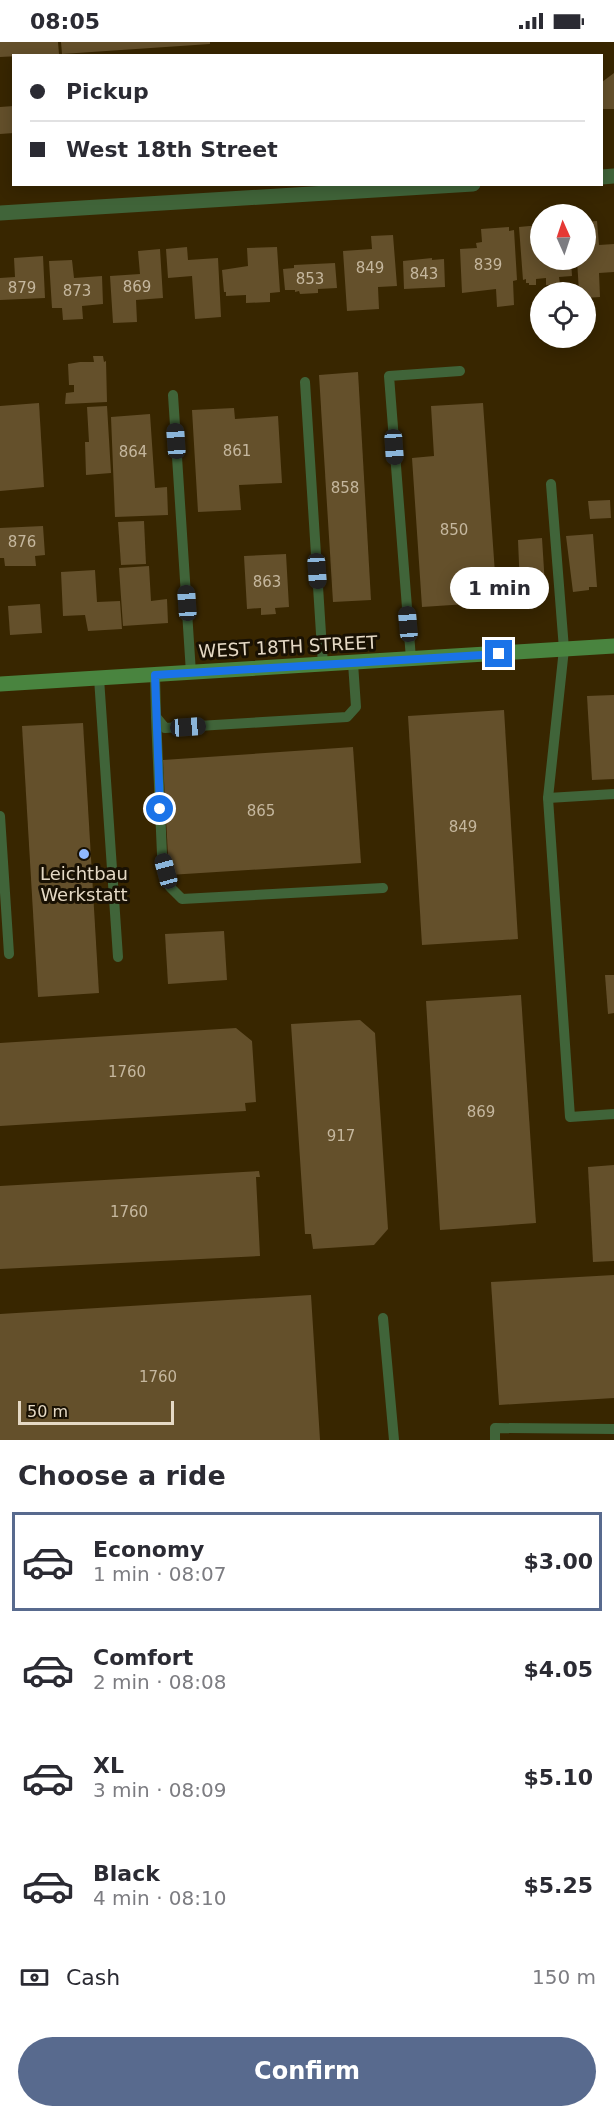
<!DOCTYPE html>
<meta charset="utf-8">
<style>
:root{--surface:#fff;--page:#f2f2f3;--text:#2b2b33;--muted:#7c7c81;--line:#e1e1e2;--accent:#586a8e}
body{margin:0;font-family:"DejaVu Sans",sans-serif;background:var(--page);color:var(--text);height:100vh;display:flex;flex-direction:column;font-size:22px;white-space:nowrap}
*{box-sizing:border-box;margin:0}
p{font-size:20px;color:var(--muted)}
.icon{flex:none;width:33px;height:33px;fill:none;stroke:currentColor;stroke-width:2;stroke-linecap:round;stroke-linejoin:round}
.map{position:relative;height:1398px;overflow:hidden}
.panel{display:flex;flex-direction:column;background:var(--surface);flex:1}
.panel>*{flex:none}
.guide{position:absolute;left:12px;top:12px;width:591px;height:132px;border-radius:0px;box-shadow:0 3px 15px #0003;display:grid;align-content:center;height:132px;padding:0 18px;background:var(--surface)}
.needle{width:39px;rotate:357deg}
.buttons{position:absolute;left:530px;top:162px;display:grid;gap:12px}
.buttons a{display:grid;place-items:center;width:66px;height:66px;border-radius:50%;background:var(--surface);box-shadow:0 3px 15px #0003;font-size:30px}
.scale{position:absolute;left:18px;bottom:15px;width:156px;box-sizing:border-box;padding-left:6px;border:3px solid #e5d9c5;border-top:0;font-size:16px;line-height:21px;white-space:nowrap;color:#e5d9c5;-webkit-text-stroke:4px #191103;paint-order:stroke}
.end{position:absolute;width:27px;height:27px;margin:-14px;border:8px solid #1a73e8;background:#fff;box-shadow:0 0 0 3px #fff}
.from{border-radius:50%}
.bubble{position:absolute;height:42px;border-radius:21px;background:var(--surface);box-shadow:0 3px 15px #0003;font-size:20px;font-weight:700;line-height:42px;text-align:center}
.car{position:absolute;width:18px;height:36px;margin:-18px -9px;border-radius:8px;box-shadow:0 0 4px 2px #0007;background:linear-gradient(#222 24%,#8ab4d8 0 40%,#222 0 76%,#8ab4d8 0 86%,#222 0)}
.guide b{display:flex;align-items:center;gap:21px;height:57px;font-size:22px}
.guide b+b{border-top:2px solid var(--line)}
.guide i{width:15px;height:15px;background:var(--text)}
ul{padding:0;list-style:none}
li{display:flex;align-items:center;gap:18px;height:99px;margin:0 12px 9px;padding:0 6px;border:3px solid transparent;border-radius:0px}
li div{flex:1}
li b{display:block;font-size:22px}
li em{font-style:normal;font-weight:700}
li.active{border-color:var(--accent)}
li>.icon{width:54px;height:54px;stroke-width:1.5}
h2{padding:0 18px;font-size:27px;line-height:72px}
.pay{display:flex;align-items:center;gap:15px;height:66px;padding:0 18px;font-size:22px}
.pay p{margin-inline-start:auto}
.primary-button{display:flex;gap:12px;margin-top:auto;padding:12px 18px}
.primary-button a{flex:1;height:69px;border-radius:36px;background:var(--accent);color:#fff;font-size:24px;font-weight:700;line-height:69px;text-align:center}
.status{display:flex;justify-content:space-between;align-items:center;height:42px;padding:0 30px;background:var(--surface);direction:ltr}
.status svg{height:16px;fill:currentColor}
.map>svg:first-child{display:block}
.building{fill:#64502b}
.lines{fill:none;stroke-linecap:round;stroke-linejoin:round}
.lane{stroke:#406439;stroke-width:10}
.street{stroke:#406439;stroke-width:15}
.secondary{stroke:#49843f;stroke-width:15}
.route{stroke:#1a73e8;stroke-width:8}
.poi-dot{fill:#90b8fd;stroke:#191103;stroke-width:2}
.labels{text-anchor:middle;stroke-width:6;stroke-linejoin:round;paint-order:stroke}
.number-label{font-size:15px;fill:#c5b79e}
.street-label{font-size:18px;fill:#e5d9c5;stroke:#191103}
.poi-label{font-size:18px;fill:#e5d9c5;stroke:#191103}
</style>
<div class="status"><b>08:05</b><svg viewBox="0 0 49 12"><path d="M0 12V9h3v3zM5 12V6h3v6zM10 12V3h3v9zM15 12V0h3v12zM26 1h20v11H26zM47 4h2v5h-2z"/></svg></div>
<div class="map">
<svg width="614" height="1398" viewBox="0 0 614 1398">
<rect width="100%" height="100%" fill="#382600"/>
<g class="building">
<polygon points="0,0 58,0 59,12 0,15"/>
<polygon points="61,0 210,0 210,2 62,12"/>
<polygon points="614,31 614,67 602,67 602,40"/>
<polygon points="14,64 14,91 0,92 0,65"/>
<polygon points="597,179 599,203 614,202 614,230 599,231 600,255 585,256 585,250 579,250 577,218 585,218 585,180"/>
<polygon points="540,183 540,218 571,218 572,234 559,235 560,242 546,243 546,236 536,237 536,243 529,243 529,241 526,241 526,237 523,238 519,185"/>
<polygon points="509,185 509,189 514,188 517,238 513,239 514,263 497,265 496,247 462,251 460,207 477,206 476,201 482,200 481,187"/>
<polygon points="393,193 397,244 378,245 379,267 347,269 343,209 372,207 371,194"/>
<polygon points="187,205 188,218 218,216 221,275 195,277 192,234 168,236 166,207"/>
<polygon points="277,205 280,250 270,251 270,260 246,261 246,253 226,254 226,250 224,250 222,228 248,224 247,206"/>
<polygon points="160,207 163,256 136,258 137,280 113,281 110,234 140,232 138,209"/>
<polygon points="43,214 45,256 0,258 0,236 15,235 14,216"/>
<polygon points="432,216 432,218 444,217 445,245 404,247 403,219"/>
<polygon points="72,218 74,236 102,234 103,262 82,264 83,277 63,278 62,266 52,266 49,219"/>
<polygon points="335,221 337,246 318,247 318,251 300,252 299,249 295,250 295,248 285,248 283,227 294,226 294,223"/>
<polygon points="93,314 103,314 104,320 106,319 107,360 65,362 66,351 74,350 74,343 69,343 68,322 80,320 94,320"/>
<polygon points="358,330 371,558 333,560 319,333"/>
<polygon points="39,361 44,445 0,449 0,364"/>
<polygon points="483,361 497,560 422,565 412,416 434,414 431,364"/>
<polygon points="107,364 111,431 86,433 85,400 89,400 87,365"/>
<polygon points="234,366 235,377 278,374 282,441 239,443 241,468 198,470 192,368"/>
<polygon points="150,372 155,446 167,445 168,473 115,475 111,375"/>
<polygon points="610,458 611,476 590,477 588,459"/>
<polygon points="144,479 146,522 121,523 118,480"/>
<polygon points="43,484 45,513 35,514 36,524 5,524 4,516 0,516 0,486"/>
<polygon points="593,492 597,545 589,545 589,548 573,550 566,494"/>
<polygon points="542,496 545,544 539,544 540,550 530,550 529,545 520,546 518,498"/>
<polygon points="286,512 289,565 275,566 276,572 261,573 261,566 247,567 244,514"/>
<polygon points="149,524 151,559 167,557 168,581 123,584 119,526"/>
<polygon points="95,528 97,560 120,559 122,587 88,589 85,573 63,574 61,530"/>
<polygon points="40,562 42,591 10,593 8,564"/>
<polygon points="614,653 614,737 592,738 587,654"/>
<polygon points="504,668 518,897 422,903 408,674"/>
<polygon points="83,681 99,951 38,955 22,684"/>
<polygon points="353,705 361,821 169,833 163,718"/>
<polygon points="224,889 227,938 168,942 165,892"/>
<polygon points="605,933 614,933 614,971 608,972"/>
<polygon points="521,953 536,1181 440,1188 426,959"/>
<polygon points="360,978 375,991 388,1187 374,1203 313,1207 311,1192 305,1192 291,982"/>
<polygon points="236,986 252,999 256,1060 245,1061 246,1069 0,1084 0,1001"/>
<polygon points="614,1123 614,1219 593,1220 588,1125"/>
<polygon points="259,1129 260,1135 256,1135 260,1214 0,1227 0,1144"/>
<polygon points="614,1233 614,1356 499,1363 491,1240"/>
<polygon points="311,1253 320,1398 0,1398 0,1272"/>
</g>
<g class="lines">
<g class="lane">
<polyline points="305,340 323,623"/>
<polyline points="173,353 191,631"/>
<polyline points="551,442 564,607 548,756 570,1075 614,1072"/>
<polyline points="411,617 389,334 460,329"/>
<polyline points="155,633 156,675 165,686 347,675 356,665 353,621"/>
<polyline points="99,636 118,915"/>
<polyline points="156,675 162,812 170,845 182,857 383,846"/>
<polyline points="548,756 614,752"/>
<polyline points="0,774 9,912"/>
<polyline points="383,1276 394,1398"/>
<polyline points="495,1398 495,1386 614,1387"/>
</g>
<g class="street">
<polyline points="602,135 614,134"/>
<polyline points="0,171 473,142"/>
</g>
<polyline class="secondary" points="0,642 614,604"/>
</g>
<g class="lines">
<polyline class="route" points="160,767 155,633 499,612"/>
</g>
<circle class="poi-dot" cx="84" cy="812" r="6"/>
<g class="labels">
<g class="number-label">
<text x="488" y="228">839</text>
<text x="370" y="231">849</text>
<text x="424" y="237">843</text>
<text x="310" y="242">853</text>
<text x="137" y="250">869</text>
<text x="22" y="251">879</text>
<text x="77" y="254">873</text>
<text x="237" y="414">861</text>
<text x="133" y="415">864</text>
<text x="345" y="451">858</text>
<text x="454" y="493">850</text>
<text x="22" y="505">876</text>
<text x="267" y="545">863</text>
<text x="261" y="774">865</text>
<text x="463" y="790">849</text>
<text x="127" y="1035">1760</text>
<text x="481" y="1075">869</text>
<text x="341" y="1099">917</text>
<text x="129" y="1175">1760</text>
<text x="158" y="1340">1760</text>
</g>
<g class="street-label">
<text transform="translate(288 605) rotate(-3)" y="6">WEST 18TH STREET</text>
</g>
<g class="poi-label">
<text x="84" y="838">Leichtbau<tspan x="84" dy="21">Werkstatt</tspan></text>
</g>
</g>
</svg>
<div class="buttons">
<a><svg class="needle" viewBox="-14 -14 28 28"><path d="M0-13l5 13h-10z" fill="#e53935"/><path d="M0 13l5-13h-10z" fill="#7c7c81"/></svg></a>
<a><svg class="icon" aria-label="locate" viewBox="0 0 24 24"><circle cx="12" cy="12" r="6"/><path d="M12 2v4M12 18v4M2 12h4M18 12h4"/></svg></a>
</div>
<div class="scale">50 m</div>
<i class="end from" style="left:160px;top:767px"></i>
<i class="end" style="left:499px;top:612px"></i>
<div class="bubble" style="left:450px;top:525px;width:99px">1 min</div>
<i class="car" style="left:176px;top:399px;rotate:356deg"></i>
<i class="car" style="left:394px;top:405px;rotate:176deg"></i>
<i class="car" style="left:317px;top:529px;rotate:176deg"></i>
<i class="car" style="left:187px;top:561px;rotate:356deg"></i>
<i class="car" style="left:408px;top:582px;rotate:355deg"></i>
<i class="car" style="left:188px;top:685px;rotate:86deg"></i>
<i class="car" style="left:166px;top:829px;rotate:345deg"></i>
<div class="guide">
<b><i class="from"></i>Pickup</b>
<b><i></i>West 18th Street</b>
</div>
</div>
<section class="panel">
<h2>Choose a ride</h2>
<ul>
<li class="active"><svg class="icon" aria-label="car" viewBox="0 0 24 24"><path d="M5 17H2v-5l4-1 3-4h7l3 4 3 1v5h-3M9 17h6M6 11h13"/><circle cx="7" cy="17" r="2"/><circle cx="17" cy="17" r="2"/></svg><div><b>Economy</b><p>1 min · 08:07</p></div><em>$3.00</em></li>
<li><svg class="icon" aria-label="car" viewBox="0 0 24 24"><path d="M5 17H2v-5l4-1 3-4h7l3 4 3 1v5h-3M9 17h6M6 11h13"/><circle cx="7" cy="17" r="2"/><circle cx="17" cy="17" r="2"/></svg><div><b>Comfort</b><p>2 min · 08:08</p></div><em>$4.05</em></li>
<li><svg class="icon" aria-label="car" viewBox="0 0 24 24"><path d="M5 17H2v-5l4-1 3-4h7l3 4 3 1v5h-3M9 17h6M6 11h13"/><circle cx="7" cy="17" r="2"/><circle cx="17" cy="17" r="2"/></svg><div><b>XL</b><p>3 min · 08:09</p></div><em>$5.10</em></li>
<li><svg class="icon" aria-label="car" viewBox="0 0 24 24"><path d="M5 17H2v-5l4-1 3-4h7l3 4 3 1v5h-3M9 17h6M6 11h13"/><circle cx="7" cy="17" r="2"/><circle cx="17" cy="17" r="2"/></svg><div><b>Black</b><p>4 min · 08:10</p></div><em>$5.25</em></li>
</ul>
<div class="pay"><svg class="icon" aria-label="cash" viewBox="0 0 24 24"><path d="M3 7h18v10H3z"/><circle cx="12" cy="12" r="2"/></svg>Cash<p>150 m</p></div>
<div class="primary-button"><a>Confirm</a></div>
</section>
